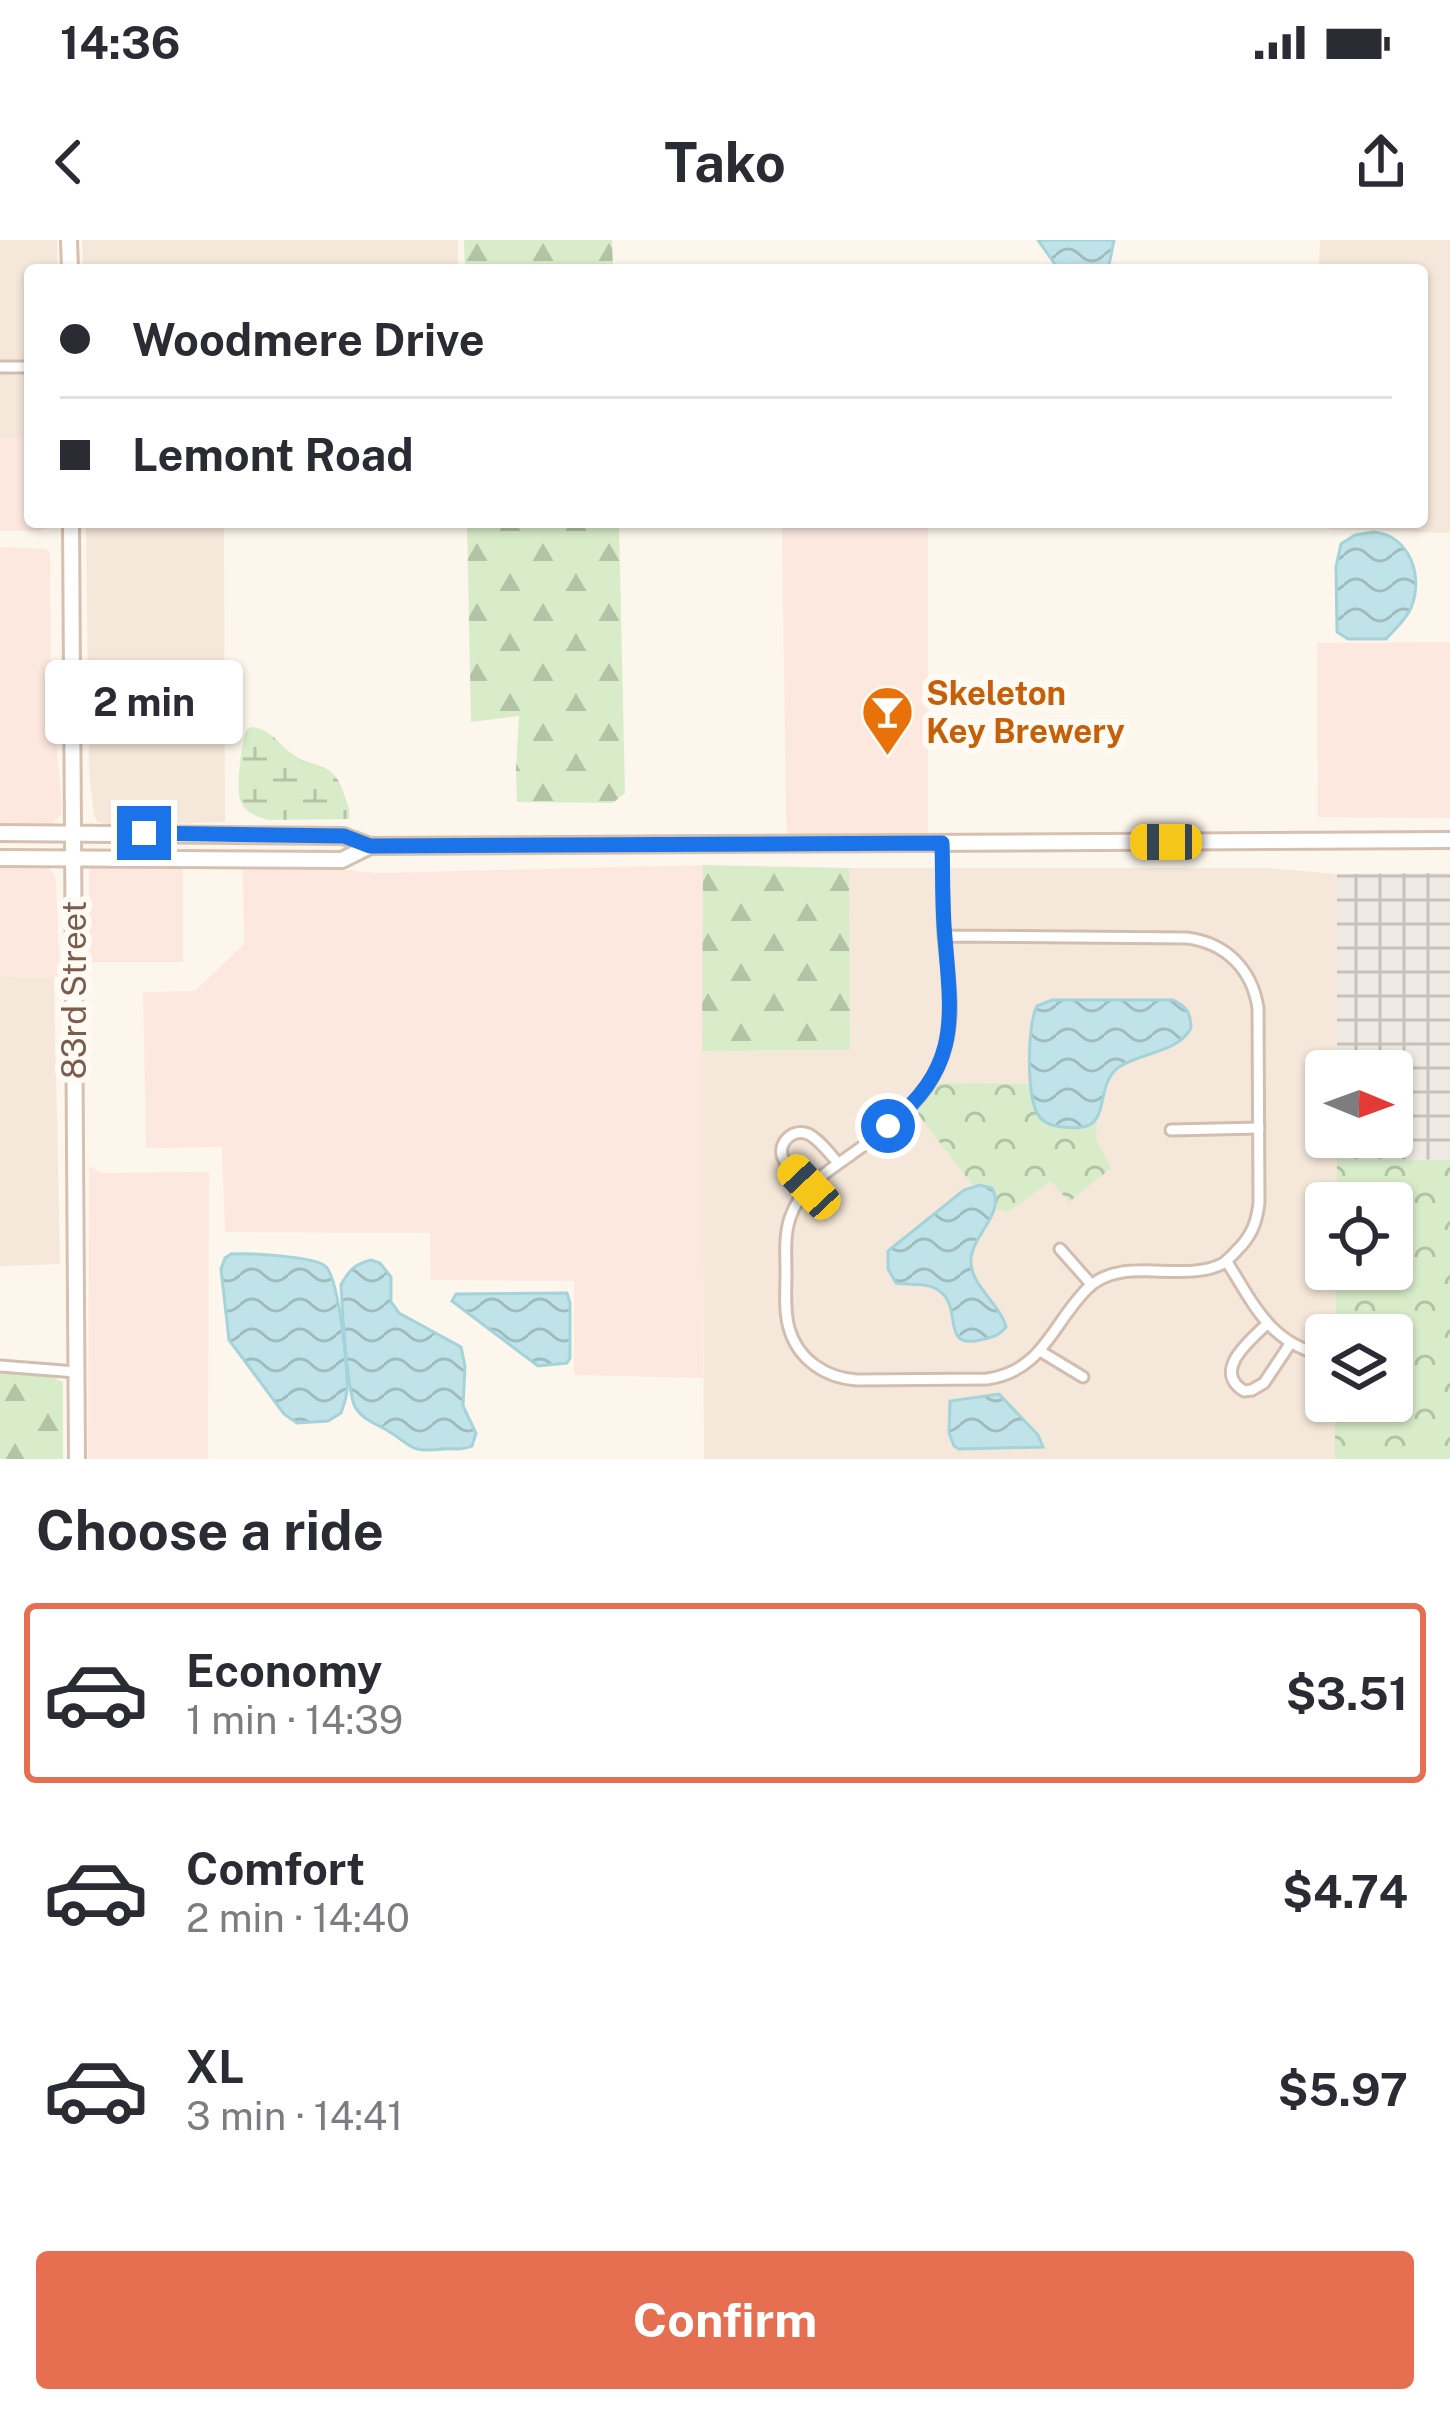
<!DOCTYPE html>
<meta charset="utf-8">
<style>
:root{--surface:#fff;--page:#f7f7f7;--text:#2b2b33;--muted:#7c7c81;--line:#e1e1e2;--accent:#e76f51}
body{margin:0;font-family:"Public Sans",sans-serif;background:var(--page);color:var(--text);height:100vh;display:flex;flex-direction:column;font-size:45px;white-space:nowrap}
*{box-sizing:border-box;margin:0}
p{font-size:39px;color:var(--muted)}
.icon{flex:none;width:66px;height:66px;fill:none;stroke:currentColor;stroke-width:2;stroke-linecap:round;stroke-linejoin:round}
.map{position:relative;height:1219px;overflow:hidden}
.details{display:flex;flex-direction:column;background:var(--surface);flex:1}
.details>*{flex:none}
.guide{position:absolute;left:24px;top:24px;width:1404px;height:264px;border-radius:12px;box-shadow:0 3px 9px #0004;display:grid;align-content:center;height:264px;padding:0 36px;background:var(--surface)}
.needle{width:78px;rotate:91deg}
.tools{position:absolute;left:1305px;top:810px;display:grid;gap:24px}
.tools a{display:grid;place-items:center;width:108px;height:108px;border-radius:12px;background:var(--surface);box-shadow:0 3px 9px #0004;font-size:60px}
.end{position:absolute;width:54px;height:54px;margin:-27px;border:15px solid #1a73e8;background:#fff;box-shadow:0 0 0 6px #fff}
.from{border-radius:50%}
.bubble{position:absolute;height:84px;border-radius:12px;background:var(--surface);box-shadow:0 3px 9px #0004;font-size:39px;font-weight:700;line-height:84px;text-align:center}
.car{position:absolute;width:36px;height:72px;margin:-36px -18px;border-radius:15px;box-shadow:0 0 9px 3px #0007;background:linear-gradient(#f5c518 24%,#345 0 40%,#f5c518 0 76%,#345 0 86%,#f5c518 0)}
.guide b{display:flex;align-items:center;gap:42px;height:114px;font-size:45px}
.guide b+b{border-top:3px solid var(--line)}
.guide i{width:30px;height:30px;background:var(--text)}
ul{padding:0;list-style:none}
li{display:flex;align-items:center;gap:36px;height:180px;margin:0 24px 18px;padding:0 12px;border:6px solid transparent;border-radius:12px}
li div{flex:1}
li b{display:block;font-size:45px}
li em{font-style:normal;font-weight:700}
li.selected{border-color:var(--accent)}
li>.icon{width:108px;height:108px;stroke-width:1.5}
h2{padding:0 36px;font-size:54px;line-height:144px}
.action{display:flex;gap:24px;margin-top:auto;padding:24px 36px}
.action a{flex:1;height:138px;border-radius:12px;background:var(--accent);color:#fff;font-size:48px;font-weight:700;line-height:138px;text-align:center}
.status{display:flex;justify-content:space-between;align-items:center;height:84px;padding:0 60px;background:var(--surface);direction:ltr}
.status svg{height:33px;fill:currentColor}
header{display:flex;justify-content:space-between;align-items:center;height:156px;padding:0 36px;background:var(--surface);font-size:54px;font-weight:700}
.map>svg:first-child{display:block}
.residential{fill:#f5e8da}
.commercial{fill:#fde8e0}
.industrial{fill:url(#industrial-grid)}
.forest{fill:url(#forest-firs)}
.wetland{fill:url(#wetland-marsh)}
.park{fill:url(#park-crowns)}
.water{fill:url(#water-waves);stroke:#a5d3da;stroke-width:3}
.lines{fill:none;stroke-linecap:round;stroke-linejoin:round}
.street-casing{stroke:#d1beb0;stroke-width:15}
.secondary-casing{stroke:#d6c0b0;stroke-width:20}
.street{stroke:#fff;stroke-width:9}
.secondary{stroke:#fff;stroke-width:14}
.route{stroke:#1a73e8;stroke-width:15}
.labels{text-anchor:middle;stroke-width:12;stroke-linejoin:round;paint-order:stroke}
.food-label{font-size:33px;font-weight:bold;fill:#c56008;stroke:#fffaf3;text-anchor:start}
.street-label{font-size:33px;fill:#7a5c4d;stroke:#fffaf3}
</style>
<div class="status"><b>14:36</b><svg viewBox="0 0 49 12"><path d="M0 12V9h3v3zM5 12V6h3v6zM10 12V3h3v9zM15 12V0h3v12zM26 1h20v11H26zM47 4h2v5h-2z"/></svg></div>
<header><svg class="icon" aria-label="back" viewBox="0 0 24 24"><path d="M15 5l-7 7 7 7"/></svg>Tako<svg class="icon" aria-label="share" viewBox="0 0 24 24"><path d="M12 15V3M7 8l5-5 5 5M5 13v7h14v-7"/></svg></header>
<div class="map">
<svg width="1450" height="1219" viewBox="0 0 1450 1219">
<defs>
<pattern id="industrial-grid" width="8" height="8" patternUnits="userSpaceOnUse" patternTransform="scale(3)"><rect width="8" height="8" fill="#efe9e4"/><path d="M0 4h8M4 0v8" fill="none" stroke="#c7c0bb"/></pattern>
<pattern id="forest-firs" width="22" height="20" patternUnits="userSpaceOnUse" patternTransform="scale(3)"><rect width="22" height="20" fill="#d8ecc9"/><path d="M5 1l3.5 6h-7zM16 11l3.5 6h-7z" fill="#b4c2a5"/></pattern>
<pattern id="wetland-marsh" width="20" height="14" patternUnits="userSpaceOnUse" patternTransform="scale(3)"><rect width="20" height="14" fill="#d8ecc9"/><path d="M1 5h8M5 5V1M11 12h8M15 12V8" fill="none" stroke="#b4c2a5"/></pattern>
<pattern id="park-crowns" width="20" height="18" patternUnits="userSpaceOnUse" patternTransform="scale(3)"><rect width="20" height="18" fill="#d8ecc9"/><path d="M2 6a3 3 0 1 1 6 0M12 15a3 3 0 1 1 6 0" fill="none" stroke="#b4c2a5"/></pattern>
<pattern id="water-waves" width="16" height="10" patternUnits="userSpaceOnUse" patternTransform="scale(3)"><rect width="16" height="10" fill="#bfe3e8"/><path d="M0 5q4-4 8 0t8 0" fill="none" stroke="#a0bbbe"/></pattern>
</defs>
<rect width="100%" height="100%" fill="#fdf6ec"/>
<g class="residential">
<polygon points="0,0 57,0 58,30 30,30 30,198 0,198"/>
<polygon points="82,0 458,0 458,30 83,30"/>
<polygon points="1320,0 1450,0 1450,293 1330,289 1330,282 1422,282 1422,30 1319,30"/>
<polygon points="86,282 224,282 225,582 108,586 97,581 94,575 89,531"/>
<polygon points="849,628 1266,628 1337,634 1337,831 1326,831 1326,897 1337,897 1337,963 1326,963 1326,1029 1336,1029 1336,1095 1326,1095 1326,1161 1335,1161 1335,1219 704,1219 702,811 850,810"/>
<polygon points="0,736 54,737 60,1024 0,1026"/>
</g>
<g class="commercial">
<polygon points="0,198 30,198 30,282 51,282 48,288 38,291 0,291"/>
<polygon points="782,282 928,282 928,603 789,604 786,580"/>
<polygon points="0,307 45,309 50,313 51,448 62,565 61,575 51,585 0,586"/>
<polygon points="1450,402 1450,578 1318,577 1317,403"/>
<rect x="89" y="622" width="94" height="100"/>
<polygon points="41,625 47,626 54,634 56,643 60,737 0,736 0,626"/>
<polygon points="293,625 377,633 703,625 703,1138 574,1135 574,1041 431,1040 430,993 225,992 222,907 146,908 143,752 195,751 244,704 243,627"/>
<polygon points="89,926 102,933 209,932 208,1219 88,1219"/>
</g>
<polygon class="industrial" points="1450,633 1450,920 1337,919 1337,897 1392,897 1392,831 1337,831 1337,634"/>
<g class="forest">
<polygon points="464,0 612,0 613,30 465,30"/>
<polygon points="467,282 619,282 625,553 613,563 517,562 516,528 519,476 471,482"/>
<polygon points="703,625 849,628 850,810 702,811"/>
<polygon points="0,1131 55,1138 63,1142 63,1219 0,1219"/>
</g>
<path class="wetland" d="M 252,487 C 271,489 277,503 291,513 C 314,530 332,519 343,551 C 346,563 351,566 349,579 L 269,580 C 259,578 248,574 242,564 C 234,551 242,506 246,490 Z"/>
<g class="park">
<polygon points="936,843 1031,844 1035,870 1091,884 1097,877 1096,899 1111,928 1069,962 1051,941 1008,972 996,969 997,959 980,945 973,946 915,870"/>
<polygon points="1337,919 1450,920 1450,1219 1335,1219 1335,1161 1392,1161 1392,1095 1336,1095 1336,1029 1392,1029 1392,963 1337,963"/>
</g>
<g class="water">
<polygon points="1038,0 1114,0 1108,30 1059,30"/>
<path d="M 1374,292 C 1410,296 1424,336 1411,368 C 1406,380 1394,390 1386,399 L 1348,399 L 1337,392 L 1336,327 L 1341,304 L 1355,295 Z"/>
<path d="M 1052,760 L 1173,760 C 1186,766 1191,773 1191,788 C 1178,813 1141,812 1119,827 C 1098,842 1107,873 1091,884 C 1083,889 1072,888 1063,887 C 1053,886 1045,884 1039,876 C 1026,859 1027,785 1037,766 Z"/>
<path d="M 980,945 L 992,948 C 1006,974 973,993 971,1019 C 969,1045 1000,1063 1006,1087 C 998,1097 992,1097 980,1100 C 942,1109 961,1072 943,1054 C 931,1041 911,1046 896,1043 L 888,1029 L 888,1011 L 964,950 Z"/>
<path d="M 231,1014 C 247,1013 314,1016 325,1026 C 339,1037 347,1124 347,1145 C 348,1155 344,1164 341,1173 L 328,1181 L 297,1183 L 284,1174 L 247,1124 L 229,1100 L 221,1029 L 225,1018 Z"/>
<path d="M 371,1020 L 380,1023 L 391,1037 L 391,1062 L 399,1073 L 461,1107 L 465,1126 L 463,1166 L 476,1193 L 472,1206 C 461,1211 455,1208 444,1209 C 407,1213 414,1206 385,1189 C 374,1183 362,1179 355,1167 C 347,1150 342,1067 341,1045 C 349,1030 355,1024 371,1020 Z"/>
<polygon points="567,1053 570,1063 570,1118 567,1123 538,1126 452,1061 456,1054"/>
<polygon points="999,1154 1038,1195 1043,1207 959,1209 954,1206 949,1193 950,1161"/>
</g>
<g class="lines">
<defs>
<g id="street">
<polyline points="0,127 30,127"/>
<path d="M 942,603 C 943,634 942,665 944,695 C 948,739 958,780 940,822 C 924,863 887,889 852,914 C 827,932 800,947 790,978 C 784,996 786,1015 786,1033 C 786,1051 784,1071 789,1088 C 798,1120 826,1138 857,1140 L 987,1139 C 1043,1131 1052,1084 1087,1049 C 1121,1014 1181,1044 1222,1024 C 1230,1019 1235,1012 1242,1005 C 1253,992 1257,980 1259,963 L 1258,768 C 1252,729 1226,703 1187,698 L 944,696"/>
<polyline points="1171,890 1259,888"/>
<path d="M 809,947 C 801,938 785,927 782,915 C 779,901 794,888 808,894 C 819,899 830,914 838,923"/>
<polyline points="1060,1009 1091,1044"/>
<path d="M 1227,1022 C 1255,1066 1270,1104 1326,1116"/>
<path d="M 1267,1084 C 1249,1101 1212,1131 1244,1151 L 1252,1150 L 1264,1143 L 1290,1104"/>
<polyline points="1040,1111 1083,1137"/>
<polyline points="0,1126 76,1132"/>
</g>
<g id="secondary">
<polyline points="69,0 70,30"/>
<polyline points="71,282 77,1219"/>
<polyline points="0,593 343,596 370,606 1450,600"/>
<polyline points="0,618 342,620 370,606"/>
</g>
</defs>
<use href="#street" class="street-casing"/>
<use href="#secondary" class="secondary-casing"/>
<use href="#street" class="street"/>
<use href="#secondary" class="secondary"/>
</g>
<g class="lines">
<path class="route" d="M 144,593 L 344,596 L 370,606 L 942,603 C 943,634 942,667 945,698 C 952,782 960,827 888,886"/>
</g>
<defs>
<symbol id="bar-pin" viewBox="-11 -11 22 30"><path d="M0 17L-7.5 6A9.5 9.5 0 1 1 7.5 6Z" fill="#e8710a" stroke="#fffaf3"/><path d="M-6-5H6L.8 .8V4.5H3.5V6h-7V4.5H-.8V.8Z" fill="#fff"/></symbol>
</defs>
<g fill-rule="evenodd">
<use href="#bar-pin" x="858" y="442" width="59" height="81"/>
</g>
<g class="labels">
<g class="food-label">
<text x="926" y="465">Skeleton<tspan x="926" dy="38">Key Brewery</tspan></text>
</g>
<g class="street-label">
<text transform="translate(74 750) rotate(-90)" y="12">83rd Street</text>
</g>
</g>
</svg>
<div class="tools">
<a><svg class="needle" viewBox="-14 -14 28 28"><path d="M0-13l5 13h-10z" fill="#e53935"/><path d="M0 13l5-13h-10z" fill="#7c7c81"/></svg></a>
<a><svg class="icon" aria-label="locate" viewBox="0 0 24 24"><circle cx="12" cy="12" r="6"/><path d="M12 2v4M12 18v4M2 12h4M18 12h4"/></svg></a>
<a><svg class="icon" aria-label="layers" viewBox="0 0 24 24"><path d="M12 4l9 5-9 5-9-5zM3 14l9 5 9-5"/></svg></a>
</div>
<i class="end from" style="left:888px;top:886px"></i>
<i class="end" style="left:144px;top:593px"></i>
<div class="bubble" style="left:45px;top:420px;width:198px">2 min</div>
<i class="car" style="left:1166px;top:602px;rotate:270deg"></i>
<i class="car" style="left:809px;top:947px;rotate:317deg"></i>
<div class="guide">
<b><i class="from"></i>Woodmere Drive</b>
<b><i></i>Lemont Road</b>
</div>
</div>
<section class="details">
<h2>Choose a ride</h2>
<ul>
<li class="selected"><svg class="icon" aria-label="car" viewBox="0 0 24 24"><path d="M5 17H2v-5l4-1 3-4h7l3 4 3 1v5h-3M9 17h6M6 11h13"/><circle cx="7" cy="17" r="2"/><circle cx="17" cy="17" r="2"/></svg><div><b>Economy</b><p>1 min · 14:39</p></div><em>$3.51</em></li>
<li><svg class="icon" aria-label="car" viewBox="0 0 24 24"><path d="M5 17H2v-5l4-1 3-4h7l3 4 3 1v5h-3M9 17h6M6 11h13"/><circle cx="7" cy="17" r="2"/><circle cx="17" cy="17" r="2"/></svg><div><b>Comfort</b><p>2 min · 14:40</p></div><em>$4.74</em></li>
<li><svg class="icon" aria-label="car" viewBox="0 0 24 24"><path d="M5 17H2v-5l4-1 3-4h7l3 4 3 1v5h-3M9 17h6M6 11h13"/><circle cx="7" cy="17" r="2"/><circle cx="17" cy="17" r="2"/></svg><div><b>XL</b><p>3 min · 14:41</p></div><em>$5.97</em></li>
</ul>
<div class="action"><a>Confirm</a></div>
</section>
